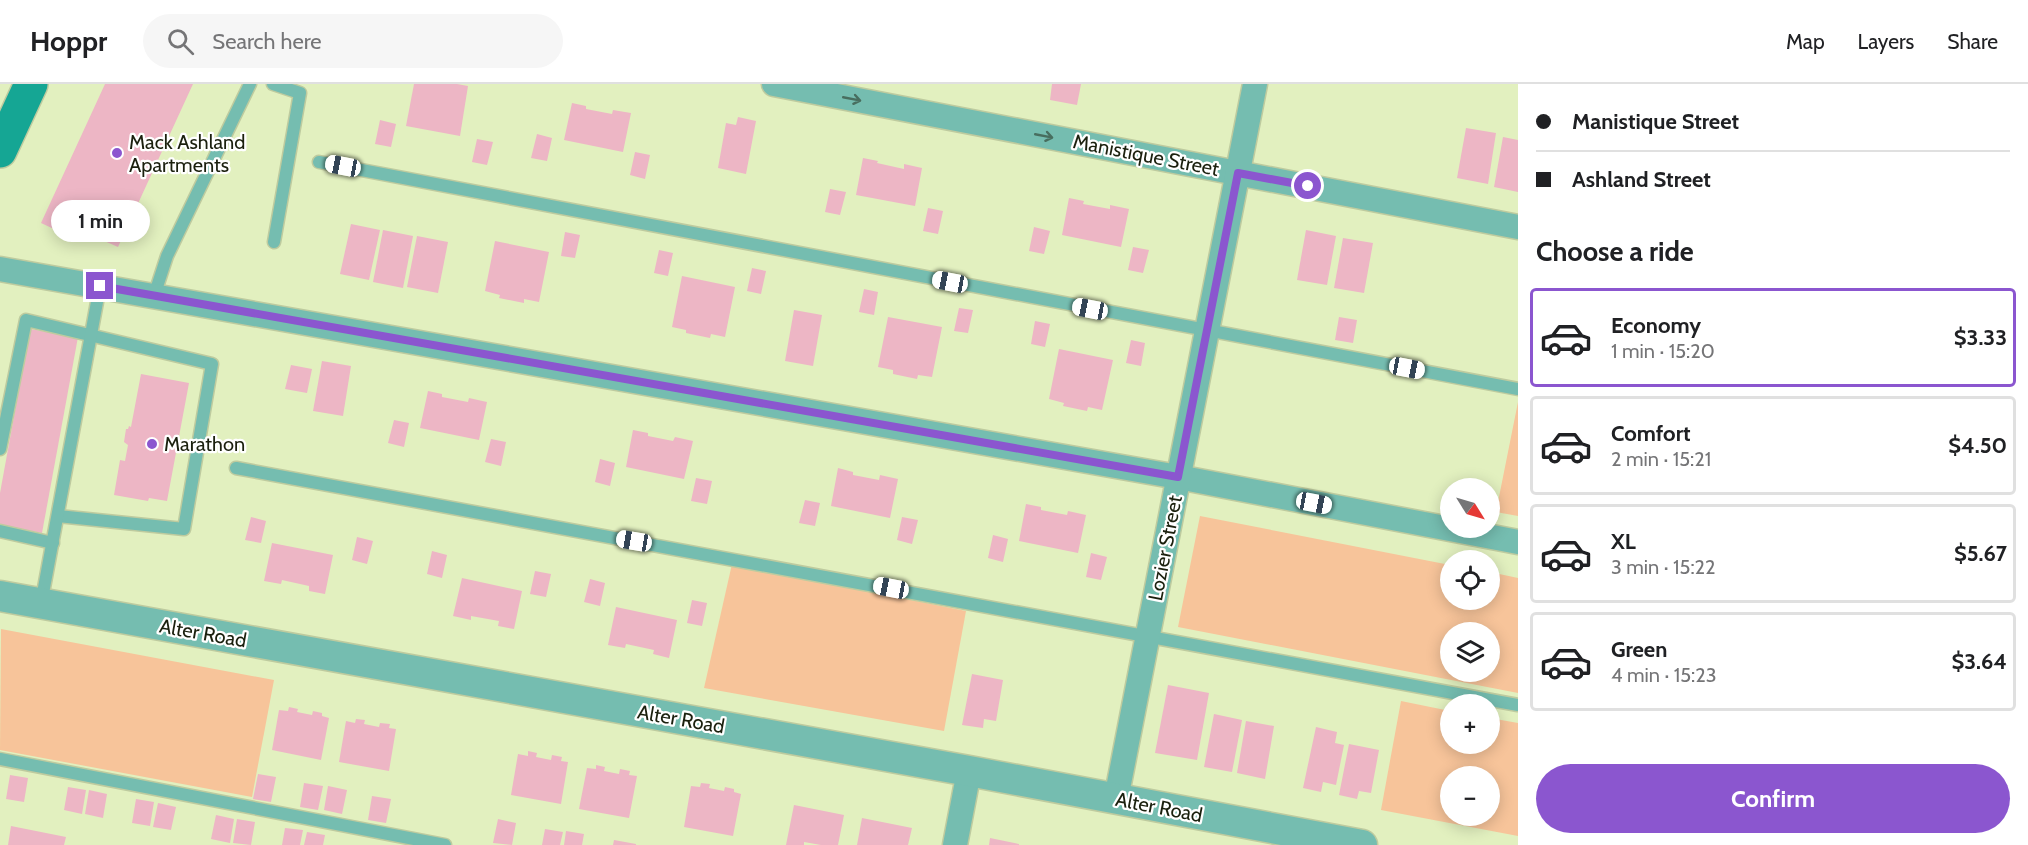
<!DOCTYPE html>
<meta charset="utf-8">
<style>
:root{--surface:#fff;--page:#f6f6f6;--text:#202124;--muted:#757577;--line:#e0e0e0;--accent:#8b56cf}
body{margin:0;font-family:Cabin,sans-serif;background:var(--page);color:var(--text);height:100vh;display:flex;flex-direction:column;font-size:22px;white-space:nowrap}
*{box-sizing:border-box;margin:0}
p{font-size:20px;color:var(--muted)}
.icon{flex:none;width:33px;height:33px;fill:none;stroke:currentColor;stroke-width:2;stroke-linecap:round;stroke-linejoin:round}
.map{position:relative;flex:1;overflow:hidden}
.drawer{display:flex;flex-direction:column;background:var(--surface);width:510px}
.drawer>*{flex:none}
.top-card{display:grid;align-content:center;height:132px;padding:0 18px;background:var(--surface)}
.needle{width:39px;rotate:127deg}
.fabs{position:absolute;left:1440px;top:394px;display:grid;gap:12px}
.fabs a{display:grid;place-items:center;width:60px;height:60px;border-radius:50%;background:var(--surface);box-shadow:0 3px 15px #0003;font-size:30px}
.end{position:absolute;width:27px;height:27px;margin:-14px;border:8px solid #8b56cf;background:#fff;box-shadow:0 0 0 3px #fff}
.from{border-radius:50%}
.bubble{position:absolute;height:42px;border-radius:21px;background:var(--surface);box-shadow:0 3px 15px #0003;font-size:20px;font-weight:700;line-height:42px;text-align:center}
.car{position:absolute;width:18px;height:36px;margin:-18px -9px;border-radius:8px;box-shadow:0 0 4px 2px #0007;background:linear-gradient(#fff 24%,#345 0 40%,#fff 0 76%,#345 0 86%,#fff 0)}
.top-card b{display:flex;align-items:center;gap:21px;height:57px;font-size:22px}
.top-card b+b{border-top:2px solid var(--line)}
.top-card i{width:15px;height:15px;background:var(--text)}
ul{padding:0;list-style:none}
li{display:flex;align-items:center;gap:18px;height:99px;margin:0 12px 9px;padding:0 6px;border:3px solid var(--line);border-radius:6px}
li div{flex:1}
li b{display:block;font-size:22px}
li em{font-style:normal;font-weight:700}
li.current{border-color:var(--accent)}
li>.icon{width:54px;height:54px;stroke-width:1.5}
h2{padding:0 18px;font-size:27px;line-height:72px}
.primary-button{display:flex;gap:12px;margin-top:auto;padding:12px 18px}
.primary-button a{flex:1;height:69px;border-radius:36px;background:var(--accent);color:#fff;font-size:24px;font-weight:700;line-height:69px;text-align:center}
header{display:flex;align-items:center;gap:36px;box-sizing:border-box;height:84px;padding:0 30px;background:var(--surface);border-bottom:2px solid var(--line)}
header strong{font-size:28px}
nav{display:flex;gap:33px;margin-inline-start:auto;font-size:21px}
.search{width:420px;height:54px;background:var(--page);display:flex;align-items:center;gap:15px;box-sizing:border-box;padding:0 21px;border-radius:33px;color:var(--muted);font-size:22px}
main{display:flex;flex:1;min-height:0}
.map>svg:first-child{display:block}
.green{fill:#f7c49a;fill-rule:evenodd}
.building{fill:#edb6c5}
.lines{fill:none;stroke-linecap:round;stroke-linejoin:round}
.service-casing{stroke:#becb9f;stroke-width:15}
.minor-casing{stroke:#becb9f;stroke-width:27}
.tertiary-casing{stroke:#becb9f;stroke-width:33}
.secondary-casing{stroke:#becb9f;stroke-width:36}
.service{stroke:#75bdb0;stroke-width:12}
.minor{stroke:#75bdb0;stroke-width:24}
.tertiary{stroke:#75bdb0;stroke-width:30}
.secondary{stroke:#15a694;stroke-width:33}
.oneway{stroke:#486e5f}
.route{stroke:#8b56cf;stroke-width:8}
.poi-dot{fill:#8b56cf;stroke:#fff;stroke-width:2}
.labels{text-anchor:middle;stroke-width:4.5;stroke-linejoin:round;paint-order:stroke}
.poi-label{font-size:20px;fill:#1b200e;stroke:#fff;text-anchor:start}
.street-label{font-size:20px;fill:#1b200e;stroke:#fff}
</style>
<header>
<strong>Hoppr</strong>
<div class="search"><svg class="icon" aria-label="search" viewBox="0 0 24 24"><circle cx="10" cy="10" r="6"/><path d="M15 15l6 6"/></svg>Search here</div>
<nav><a>Map</a><a>Layers</a><a>Share</a></nav>
</header>
<main>
<div class="map">
<svg width="1518" height="761" viewBox="0 0 1518 761">
<rect width="100%" height="100%" fill="#e2f0bf"/>
<g class="green">
<polygon points="1518,318 1518,432 1496,428"/>
<path d="M 1200,432 L 1450,481 L 1450,516 L 1490,516 L 1490,488 L 1518,494 L 1518,609 L 1178,543 ZM 1450,549 L 1490,549 L 1490,588 L 1450,588 Z"/>
<polygon points="732,480 966,527 944,647 704,604"/>
<polygon points="1,545 274,596 252,713 0,666"/>
<path d="M 1401,617 L 1450,627 L 1450,660 L 1490,660 L 1490,634 L 1518,639 L 1518,752 L 1381,726 ZM 1450,693 L 1490,693 L 1490,732 L 1450,732 Z"/>
</g>
<g class="building">
<polygon points="105,0 193,0 118,163 75,144 71,153 41,139"/>
<polygon points="414,0 457,0 468,2 460,52 406,42"/>
<polygon points="1052,0 1081,0 1077,21 1050,16"/>
<polygon points="572,19 586,22 586,25 612,30 613,26 631,29 623,68 564,56"/>
<polygon points="738,33 756,37 746,90 718,84 726,39 736,41"/>
<polygon points="380,36 396,40 391,63 375,60"/>
<polygon points="1466,44 1496,49 1488,100 1457,94"/>
<polygon points="537,50 552,54 547,77 531,74"/>
<polygon points="1503,53 1518,56 1518,108 1494,103"/>
<polygon points="477,55 493,58 487,81 472,78"/>
<polygon points="635,68 650,71 645,95 630,91"/>
<polygon points="863,74 878,77 877,79 904,85 904,80 922,84 915,122 856,111"/>
<polygon points="830,105 846,108 840,131 825,128"/>
<polygon points="1069,114 1084,117 1083,120 1110,125 1110,121 1129,125 1121,163 1062,151"/>
<polygon points="928,124 943,127 938,150 923,147"/>
<polygon points="351,140 380,146 369,196 340,190"/>
<polygon points="1034,143 1050,147 1044,170 1029,167"/>
<polygon points="383,146 413,152 403,204 373,198"/>
<polygon points="1306,146 1336,152 1327,201 1297,196"/>
<polygon points="565,148 580,151 575,174 561,172"/>
<polygon points="417,152 448,158 438,209 407,203"/>
<polygon points="1343,154 1373,159 1364,209 1334,204"/>
<polygon points="495,157 549,168 539,218 524,215 524,219 499,214 500,211 485,207"/>
<polygon points="1133,163 1149,166 1143,189 1128,186"/>
<polygon points="659,166 673,169 668,192 654,189"/>
<polygon points="752,184 766,187 761,210 747,207"/>
<polygon points="682,192 735,203 725,253 711,250 710,254 686,249 686,246 672,243"/>
<polygon points="864,205 878,208 874,231 859,228"/>
<polygon points="959,224 973,226 968,249 954,247"/>
<polygon points="794,226 822,231 813,282 785,277"/>
<polygon points="888,233 942,243 932,293 918,291 917,295 893,290 893,286 878,283"/>
<polygon points="1339,233 1357,236 1353,259 1335,256"/>
<polygon points="1035,237 1050,240 1045,263 1031,260"/>
<polygon points="30,245 78,253 42,449 0,441 0,409"/>
<polygon points="1131,256 1145,259 1141,282 1126,279"/>
<polygon points="1059,265 1113,276 1102,326 1088,323 1087,327 1063,322 1064,319 1049,315"/>
<polygon points="322,277 351,282 343,332 313,327"/>
<polygon points="291,281 312,285 307,309 285,305"/>
<polygon points="141,290 189,299 167,417 149,414 148,417 114,411 120,376 125,377 128,361 124,358 126,345 128,345 129,342 131,343"/>
<polygon points="428,307 442,310 442,313 468,318 469,314 487,318 479,356 420,344"/>
<polygon points="394,336 409,339 404,363 388,359"/>
<polygon points="633,346 648,349 648,352 673,357 675,353 693,357 684,395 626,383"/>
<polygon points="491,355 506,358 501,382 485,378"/>
<polygon points="600,375 615,379 610,402 595,398"/>
<polygon points="838,384 853,388 853,391 879,396 880,391 898,395 890,434 831,422"/>
<polygon points="696,394 712,397 707,420 691,417"/>
<polygon points="805,416 820,419 815,442 799,439"/>
<polygon points="1026,420 1041,423 1041,426 1067,431 1068,427 1086,431 1078,469 1019,457"/>
<polygon points="251,433 266,437 261,459 245,456"/>
<polygon points="902,433 918,436 912,460 897,456"/>
<polygon points="993,451 1008,455 1003,478 988,474"/>
<polygon points="357,453 373,457 367,480 352,476"/>
<polygon points="272,459 333,471 325,510 309,507 309,502 282,496 281,500 264,497"/>
<polygon points="432,467 447,471 442,494 427,490"/>
<polygon points="1091,469 1107,473 1101,496 1086,493"/>
<polygon points="535,487 551,490 546,513 530,510"/>
<polygon points="462,494 522,507 514,545 498,542 499,537 471,532 471,536 453,532"/>
<polygon points="590,495 605,499 600,522 584,518"/>
<polygon points="692,516 707,519 702,542 687,539"/>
<polygon points="616,523 677,536 669,574 653,570 654,566 626,560 625,564 608,561"/>
<polygon points="972,590 1003,596 996,637 984,635 983,644 962,641"/>
<polygon points="1168,601 1209,609 1197,676 1155,669"/>
<polygon points="289,623 298,625 297,628 312,631 313,627 322,629 322,632 329,634 321,676 272,666 279,626 288,627"/>
<polygon points="1214,630 1242,636 1232,688 1204,683"/>
<polygon points="356,635 365,636 364,640 379,643 380,639 390,640 389,644 396,645 389,687 339,678 346,637 355,639"/>
<polygon points="1246,637 1274,642 1265,695 1237,689"/>
<polygon points="1316,643 1337,648 1335,659 1344,661 1336,701 1323,698 1321,708 1303,704"/>
<polygon points="1349,660 1379,666 1371,709 1359,707 1357,715 1339,711"/>
<polygon points="528,667 537,669 536,673 551,676 552,671 562,673 561,677 568,678 561,720 511,711 518,670 528,672"/>
<polygon points="596,681 605,683 604,687 619,690 620,685 630,687 629,691 637,692 629,734 579,725 587,684 596,685"/>
<polygon points="258,690 276,693 271,718 253,715"/>
<polygon points="10,691 28,694 24,718 6,715"/>
<polygon points="304,699 323,702 318,726 300,723"/>
<polygon points="701,699 710,700 709,704 724,707 725,703 734,705 734,708 741,710 733,752 684,743 691,702 700,703"/>
<polygon points="328,702 347,706 342,730 324,726"/>
<polygon points="68,703 86,706 82,730 64,726"/>
<polygon points="89,706 107,710 103,734 85,730"/>
<polygon points="372,712 391,715 386,739 368,736"/>
<polygon points="136,715 154,718 150,742 132,739"/>
<polygon points="158,719 176,723 171,746 153,743"/>
<polygon points="794,721 844,731 838,761 821,761 804,758 804,761 786,761"/>
<polygon points="216,731 234,735 230,759 211,755"/>
<polygon points="862,734 912,744 908,761 857,761"/>
<polygon points="237,735 255,738 251,761 233,759"/>
<polygon points="498,735 516,739 512,761 493,759"/>
<polygon points="11,742 66,753 64,761 8,761"/>
<polygon points="285,744 303,746 300,761 282,761"/>
<polygon points="545,745 563,748 560,761 542,761"/>
<polygon points="566,747 584,750 582,761 564,761"/>
<polygon points="307,748 325,751 323,761 304,761"/>
<polygon points="990,754 1019,760 1019,761 989,761"/>
<polygon points="614,756 636,760 636,761 613,761"/>
</g>
<g class="lines">
<defs>
<g id="service">
<polyline points="273,0 300,9 274,158"/>
<polyline points="319,78 1518,305"/>
<polyline points="154,212 167,172 250,0"/>
<polyline points="0,365 26,236 212,280 184,445 58,432"/>
<polyline points="236,384 1518,621"/>
<polyline points="0,447 53,459"/>
<polyline points="41,520 100,202"/>
<polyline points="0,675 445,761"/>
</g>
<g id="minor">
<polyline points="774,0 1518,143"/>
<polyline points="0,185 1178,393 1518,458"/>
<polyline points="1116,715 1255,0"/>
<polyline points="955,761 969,687"/>
</g>
<polyline id="tertiary" points="0,512 969,687 1362,761"/>
<polyline id="secondary" points="0,67 31,0"/>
</defs>
<use href="#service" class="service-casing"/>
<use href="#minor" class="minor-casing"/>
<use href="#tertiary" class="tertiary-casing"/>
<use href="#secondary" class="secondary-casing"/>
<use href="#service" class="service"/>
<use href="#minor" class="minor"/>
<use href="#tertiary" class="tertiary"/>
<use href="#secondary" class="secondary"/>
</g>
<defs><path id="oneway-shaft" d="M-6 0H5M1.5-3L5.5 0L1.5 3" fill="none" stroke-width="1.6" stroke-linecap="round" stroke-linejoin="round" transform="scale(1.5)"/></defs>
<g class="oneway">
<use href="#oneway-shaft" transform="translate(852 15) rotate(11)"/>
<use href="#oneway-shaft" transform="translate(1044 52) rotate(11)"/>
</g>
<g class="lines">
<polyline class="route" points="100,202 1178,393 1238,89 1308,102"/>
</g>
<g class="poi-dot">
<circle cx="117" cy="69" r="6"/>
<circle cx="152" cy="360" r="6"/>
</g>
<g class="labels">
<g class="poi-label">
<text x="129" y="65">Mack Ashland<tspan x="129" dy="23">Apartments</tspan></text>
<text x="164" y="367">Marathon</text>
</g>
<g class="street-label">
<text transform="translate(1146 71) rotate(11)" y="7">Manistique Street</text>
<text transform="translate(1165 464) rotate(-79)" y="7">Lozier Street</text>
<text transform="translate(203 549) rotate(10)" y="7">Alter Road</text>
<text transform="translate(681 635) rotate(10)" y="7">Alter Road</text>
<text transform="translate(1159 723) rotate(11)" y="7">Alter Road</text>
</g>
</g>
</svg>
<div class="fabs">
<a><svg class="needle" viewBox="-14 -14 28 28"><path d="M0-13l5 13h-10z" fill="#e53935"/><path d="M0 13l5-13h-10z" fill="#757577"/></svg></a>
<a><svg class="icon" aria-label="locate" viewBox="0 0 24 24"><circle cx="12" cy="12" r="6"/><path d="M12 2v4M12 18v4M2 12h4M18 12h4"/></svg></a>
<a><svg class="icon" aria-label="layers" viewBox="0 0 24 24"><path d="M12 4l9 5-9 5-9-5zM3 14l9 5 9-5"/></svg></a>
<a>+</a>
<a>−</a>
</div>
<i class="end from" style="left:1308px;top:102px"></i>
<i class="end" style="left:100px;top:202px"></i>
<div class="bubble" style="left:51px;top:116px;width:99px">1 min</div>
<i class="car" style="left:343px;top:82px;rotate:281deg"></i>
<i class="car" style="left:950px;top:198px;rotate:281deg"></i>
<i class="car" style="left:1090px;top:225px;rotate:281deg"></i>
<i class="car" style="left:1407px;top:284px;rotate:101deg"></i>
<i class="car" style="left:1314px;top:419px;rotate:101deg"></i>
<i class="car" style="left:634px;top:457px;rotate:280deg"></i>
<i class="car" style="left:891px;top:504px;rotate:281deg"></i>
</div>
<section class="drawer">
<div class="top-card">
<b><i class="from"></i>Manistique Street</b>
<b><i></i>Ashland Street</b>
</div>
<h2>Choose a ride</h2>
<ul>
<li class="current"><svg class="icon" aria-label="car" viewBox="0 0 24 24"><path d="M5 17H2v-5l4-1 3-4h7l3 4 3 1v5h-3M9 17h6M6 11h13"/><circle cx="7" cy="17" r="2"/><circle cx="17" cy="17" r="2"/></svg><div><b>Economy</b><p>1 min · 15:20</p></div><em>$3.33</em></li>
<li><svg class="icon" aria-label="car" viewBox="0 0 24 24"><path d="M5 17H2v-5l4-1 3-4h7l3 4 3 1v5h-3M9 17h6M6 11h13"/><circle cx="7" cy="17" r="2"/><circle cx="17" cy="17" r="2"/></svg><div><b>Comfort</b><p>2 min · 15:21</p></div><em>$4.50</em></li>
<li><svg class="icon" aria-label="car" viewBox="0 0 24 24"><path d="M5 17H2v-5l4-1 3-4h7l3 4 3 1v5h-3M9 17h6M6 11h13"/><circle cx="7" cy="17" r="2"/><circle cx="17" cy="17" r="2"/></svg><div><b>XL</b><p>3 min · 15:22</p></div><em>$5.67</em></li>
<li><svg class="icon" aria-label="car" viewBox="0 0 24 24"><path d="M5 17H2v-5l4-1 3-4h7l3 4 3 1v5h-3M9 17h6M6 11h13"/><circle cx="7" cy="17" r="2"/><circle cx="17" cy="17" r="2"/></svg><div><b>Green</b><p>4 min · 15:23</p></div><em>$3.64</em></li>
</ul>
<div class="primary-button"><a>Confirm</a></div>
</section>
</main>
